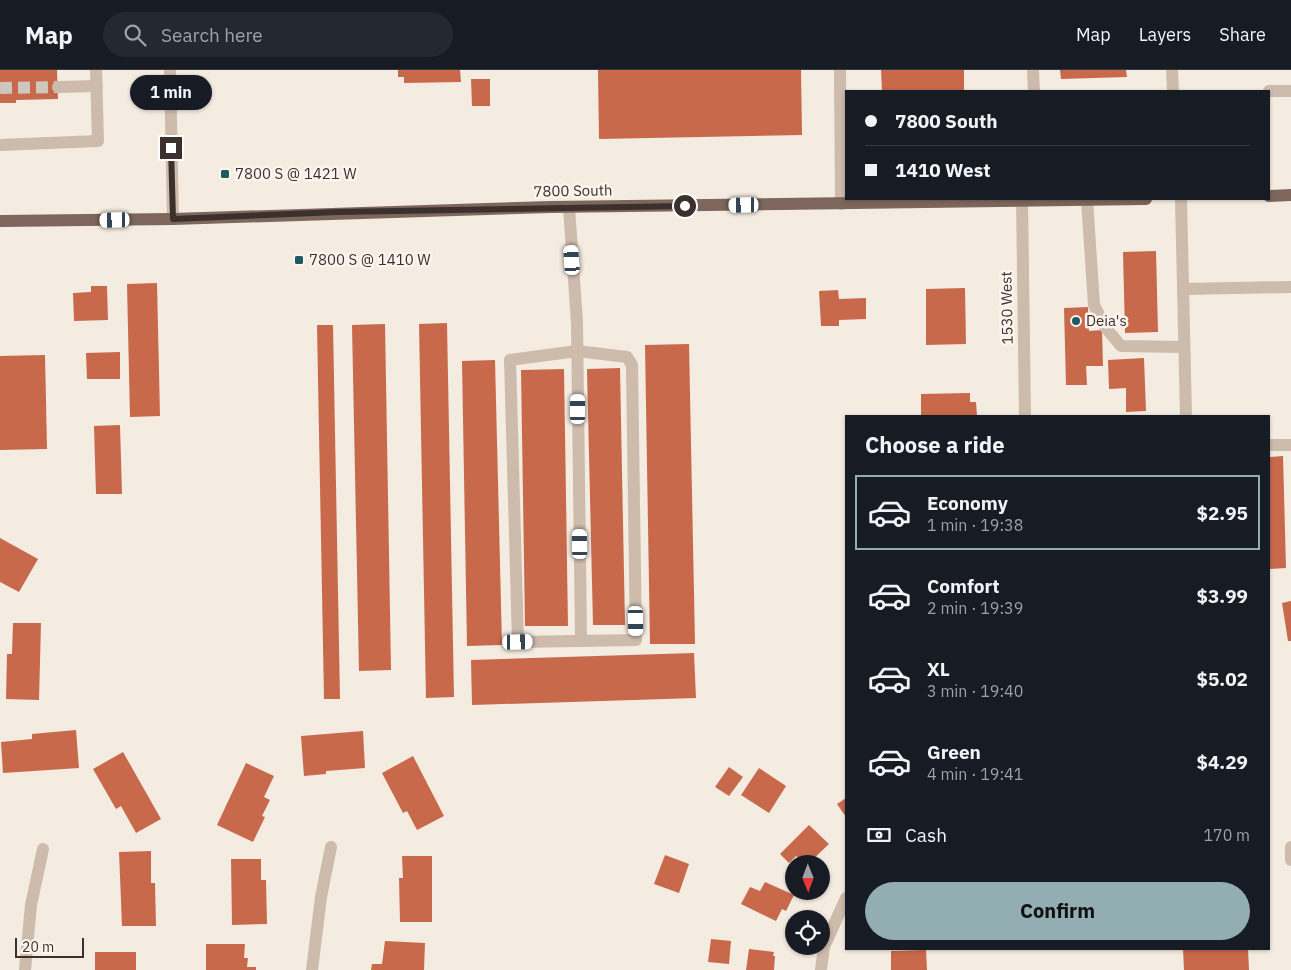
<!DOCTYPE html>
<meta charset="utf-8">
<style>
:root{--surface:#171b24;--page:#242831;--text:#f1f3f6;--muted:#9ea1a6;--line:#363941;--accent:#92aeb2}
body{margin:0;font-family:"IBM Plex Sans",sans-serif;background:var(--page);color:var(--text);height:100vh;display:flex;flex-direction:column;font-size:19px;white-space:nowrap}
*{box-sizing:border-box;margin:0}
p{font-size:16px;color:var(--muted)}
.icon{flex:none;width:28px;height:28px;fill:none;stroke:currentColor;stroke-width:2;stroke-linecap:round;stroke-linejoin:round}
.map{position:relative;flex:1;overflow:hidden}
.panel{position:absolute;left:845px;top:345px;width:425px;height:535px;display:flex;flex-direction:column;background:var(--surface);border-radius:0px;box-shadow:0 1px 4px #0004}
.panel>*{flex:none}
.top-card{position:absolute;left:845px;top:20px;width:425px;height:110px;border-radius:0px;box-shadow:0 1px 4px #0004;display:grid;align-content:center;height:110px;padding:0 20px;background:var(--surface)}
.needle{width:32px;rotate:179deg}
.controls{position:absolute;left:785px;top:785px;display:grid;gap:10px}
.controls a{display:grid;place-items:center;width:45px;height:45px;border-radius:50%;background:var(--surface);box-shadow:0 1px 4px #0004;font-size:25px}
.scale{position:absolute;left:15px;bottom:12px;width:69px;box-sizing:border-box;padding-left:5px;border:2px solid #3b302b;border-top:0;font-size:14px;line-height:18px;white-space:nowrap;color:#3b302b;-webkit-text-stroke:4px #fbf5ee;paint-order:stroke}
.end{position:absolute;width:22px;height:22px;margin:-11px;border:6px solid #3b302b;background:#fff;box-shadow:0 0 0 2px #fff}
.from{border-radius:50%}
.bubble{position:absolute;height:35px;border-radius:18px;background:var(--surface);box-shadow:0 1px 4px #0004;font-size:16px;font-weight:700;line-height:35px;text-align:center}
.car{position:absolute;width:15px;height:30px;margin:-15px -8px;border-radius:6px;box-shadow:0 0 4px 1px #0007;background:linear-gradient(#fff 24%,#345 0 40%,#fff 0 76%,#345 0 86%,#fff 0)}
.top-card b{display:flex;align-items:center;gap:18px;height:48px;font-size:19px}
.top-card b+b{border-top:1px solid var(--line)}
.top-card i{width:12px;height:12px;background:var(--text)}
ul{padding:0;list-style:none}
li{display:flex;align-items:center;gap:15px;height:75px;margin:0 10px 8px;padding:0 10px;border:2px solid transparent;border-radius:0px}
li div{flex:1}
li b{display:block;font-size:19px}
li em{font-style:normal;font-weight:700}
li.current{border-color:var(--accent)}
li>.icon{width:45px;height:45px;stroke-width:1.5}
h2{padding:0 20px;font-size:22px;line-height:60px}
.pay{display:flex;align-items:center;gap:12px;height:55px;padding:0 20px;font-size:19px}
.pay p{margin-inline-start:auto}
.action{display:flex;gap:10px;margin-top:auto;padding:10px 20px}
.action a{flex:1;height:58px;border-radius:30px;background:var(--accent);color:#111;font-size:20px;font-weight:700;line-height:58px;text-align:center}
header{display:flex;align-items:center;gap:30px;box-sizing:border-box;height:70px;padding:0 25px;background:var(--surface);border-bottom:1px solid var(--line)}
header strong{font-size:24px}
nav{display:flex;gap:28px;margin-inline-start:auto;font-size:18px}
.search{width:350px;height:45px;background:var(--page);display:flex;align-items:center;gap:12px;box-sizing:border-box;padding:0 18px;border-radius:28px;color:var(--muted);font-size:19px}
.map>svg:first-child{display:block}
.building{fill:#c8694b}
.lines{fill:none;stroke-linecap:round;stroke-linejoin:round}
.minor-tunnel{stroke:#cfc6bd;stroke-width:12;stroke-dasharray:12 6;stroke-linecap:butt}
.minor{stroke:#cdbbac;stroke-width:12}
.major{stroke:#7d675c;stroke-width:12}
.route{stroke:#3b302b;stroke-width:6}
.poi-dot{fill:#1f5a5e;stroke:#fbf5ee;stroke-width:2}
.labels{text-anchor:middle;stroke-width:5;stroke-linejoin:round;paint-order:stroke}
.poi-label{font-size:15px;fill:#3b302b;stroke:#fbf5ee;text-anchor:start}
.street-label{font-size:15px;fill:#3b302b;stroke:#fbf5ee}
</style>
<header>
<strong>Map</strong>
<div class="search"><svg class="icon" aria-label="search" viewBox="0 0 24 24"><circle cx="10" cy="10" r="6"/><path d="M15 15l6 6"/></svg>Search here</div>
<nav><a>Map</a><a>Layers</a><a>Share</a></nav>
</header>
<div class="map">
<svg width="1291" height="900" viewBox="0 0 1291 900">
<rect width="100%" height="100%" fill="#f4ebe1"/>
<g class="building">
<polygon points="0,0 57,0 58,29 16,30 16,33 0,33"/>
<polygon points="398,0 460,0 461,12 404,13 404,7 398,7"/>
<polygon points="598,0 801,0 802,65 599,69"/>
<polygon points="881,0 964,0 964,21 882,21"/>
<polygon points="1060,0 1126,0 1127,7 1061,9"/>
<polygon points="471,9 490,9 490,36 472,36"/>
<polygon points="1156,181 1158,262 1125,263 1123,182"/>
<polygon points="157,213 160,346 130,347 127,214"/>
<polygon points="91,216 107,216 108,250 74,251 73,223 91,222"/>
<polygon points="965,218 966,274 926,275 926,219"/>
<polygon points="838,220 839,229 866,228 866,249 839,250 839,256 821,256 819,221"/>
<polygon points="1088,237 1089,261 1102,260 1103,296 1086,296 1087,315 1066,315 1064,238"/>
<polygon points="447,253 454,627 426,628 419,254"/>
<polygon points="385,254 391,600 359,601 352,255"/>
<polygon points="317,255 333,255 340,629 324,629"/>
<polygon points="689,274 695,574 650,574 645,275"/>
<polygon points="120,282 120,309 87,309 86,283"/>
<polygon points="45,285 47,379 0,380 0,286"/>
<polygon points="1144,288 1146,341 1126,342 1126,318 1109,319 1108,290"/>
<polygon points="495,290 502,575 467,576 462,291"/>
<polygon points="620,298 625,555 593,555 587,299"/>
<polygon points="564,299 568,556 525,556 521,300"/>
<polygon points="970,323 970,332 976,332 977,346 921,346 921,324"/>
<polygon points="120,355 122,424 96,424 94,356"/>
<polygon points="1283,386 1286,498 1269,499 1269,387"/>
<polygon points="0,468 38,489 19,522 0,512"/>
<polygon points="1291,531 1291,571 1288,571 1282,533"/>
<polygon points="13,553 41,553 39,630 6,629 7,584 12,584"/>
<polygon points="694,583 696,628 472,635 471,590"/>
<polygon points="76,660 79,698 3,703 1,672 32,669 32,664"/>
<polygon points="363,661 365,698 326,701 326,704 304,706 301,666"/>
<polygon points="123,682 161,749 136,763 121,736 116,739 93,699"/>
<polygon points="413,686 444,746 417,760 407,741 403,743 382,703"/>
<polygon points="246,693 274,706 264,727 270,730 262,746 265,747 253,772 217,755"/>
<polygon points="729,697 743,707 729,726 715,717"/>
<polygon points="759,698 786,716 769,743 741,725"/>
<polygon points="846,728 846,747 837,734"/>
<polygon points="809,755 829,774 808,794 804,794 796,786 789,793 780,784"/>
<polygon points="151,781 151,813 155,813 156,856 122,856 119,782"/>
<polygon points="665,785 689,794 679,823 654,814"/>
<polygon points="402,786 432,786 432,852 400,852 399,808 403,808"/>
<polygon points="231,789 261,789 261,810 266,810 267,854 232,855"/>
<polygon points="765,812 794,825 786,841 782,839 776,851 741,834 750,817 760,821"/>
<polygon points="711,869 731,871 729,894 708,892"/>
<polygon points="385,871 425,873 424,900 371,900 372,894 382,894"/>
<polygon points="206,874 245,874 244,888 248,888 247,897 256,897 256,900 206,900"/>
<polygon points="749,879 774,882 773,886 775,886 774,900 746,900"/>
<polygon points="1183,879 1248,879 1249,900 1184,900"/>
<polygon points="926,880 927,900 891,900 891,881"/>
<rect x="95" y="882" width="41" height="18"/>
</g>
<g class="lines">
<polyline class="minor-tunnel" points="0,18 58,17"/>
<g class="minor">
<polyline points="170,0 173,149"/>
<polyline points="840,0 841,134"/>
<polyline points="1033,0 1034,21"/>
<polyline points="1172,0 1173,21"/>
<polyline points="58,17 97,16"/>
<polyline points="1269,21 1291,21"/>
<polyline points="0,75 98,71 96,0"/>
<polyline points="1022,129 1025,346"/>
<polyline points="1181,129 1186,346"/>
<polyline points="1087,130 1094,235 1105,257 1121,276 1184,277"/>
<polyline points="569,137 577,253 581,571"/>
<polyline points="1183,219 1291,217"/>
<polygon points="577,281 627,287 632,295 636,570 518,572 510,290"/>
<polyline points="1269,375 1291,375"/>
<polyline points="1291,777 1291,790"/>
<polyline points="25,900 31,835 43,779"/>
<polyline points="312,900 321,827 331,777"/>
<polyline points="821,900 824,877 846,828"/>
</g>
<g class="major">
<polyline points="1269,126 1291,125"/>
<polyline points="0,151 173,149 551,137 1146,129"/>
</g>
</g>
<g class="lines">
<polyline class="route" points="171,78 173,149 338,142 685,136"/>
</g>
<g class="poi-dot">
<rect x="220" y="99" width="10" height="10" rx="2.5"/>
<rect x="294" y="185" width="10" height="10" rx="2.5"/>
<circle cx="1076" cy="251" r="5"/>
</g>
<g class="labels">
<g class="poi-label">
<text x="235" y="109">7800 S @ 1421 W</text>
<text x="309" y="195">7800 S @ 1410 W</text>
<text x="1086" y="256">Deia's</text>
</g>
<g class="street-label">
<text transform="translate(573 121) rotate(-1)" y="5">7800 South</text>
<text transform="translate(1007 238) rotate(-91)" y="5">1530 West</text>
</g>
</g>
</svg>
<div class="controls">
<a><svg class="needle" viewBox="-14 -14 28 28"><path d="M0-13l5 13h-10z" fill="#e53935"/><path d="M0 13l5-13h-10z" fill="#9ea1a6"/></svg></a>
<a><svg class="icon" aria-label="locate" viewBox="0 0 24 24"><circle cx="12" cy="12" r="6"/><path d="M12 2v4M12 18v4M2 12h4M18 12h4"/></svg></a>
</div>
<div class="scale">20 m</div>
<i class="end from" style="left:685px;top:136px"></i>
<i class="end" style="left:171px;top:78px"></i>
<div class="bubble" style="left:130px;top:5px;width:82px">1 min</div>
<i class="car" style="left:744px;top:135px;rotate:269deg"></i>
<i class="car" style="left:115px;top:150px;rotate:269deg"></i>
<i class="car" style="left:572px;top:190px;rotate:356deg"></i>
<i class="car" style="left:578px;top:339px;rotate:0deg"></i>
<i class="car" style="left:580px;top:474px;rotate:359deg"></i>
<i class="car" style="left:636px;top:551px;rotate:179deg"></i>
<i class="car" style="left:518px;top:572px;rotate:89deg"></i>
<div class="top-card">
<b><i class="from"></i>7800 South</b>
<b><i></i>1410 West</b>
</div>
<section class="panel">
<h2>Choose a ride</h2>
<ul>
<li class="current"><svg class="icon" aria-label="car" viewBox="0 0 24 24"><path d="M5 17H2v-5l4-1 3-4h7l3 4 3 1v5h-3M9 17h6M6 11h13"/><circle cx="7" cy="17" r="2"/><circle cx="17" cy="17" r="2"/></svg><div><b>Economy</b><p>1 min · 19:38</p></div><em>$2.95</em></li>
<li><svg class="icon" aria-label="car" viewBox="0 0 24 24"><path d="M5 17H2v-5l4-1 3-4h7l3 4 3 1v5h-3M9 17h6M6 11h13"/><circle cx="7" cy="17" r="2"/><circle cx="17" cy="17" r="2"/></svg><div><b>Comfort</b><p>2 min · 19:39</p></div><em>$3.99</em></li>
<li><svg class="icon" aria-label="car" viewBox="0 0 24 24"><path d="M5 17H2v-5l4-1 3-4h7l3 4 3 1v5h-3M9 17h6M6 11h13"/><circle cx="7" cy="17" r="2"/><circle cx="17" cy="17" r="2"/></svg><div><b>XL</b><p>3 min · 19:40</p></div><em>$5.02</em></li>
<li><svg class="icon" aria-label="car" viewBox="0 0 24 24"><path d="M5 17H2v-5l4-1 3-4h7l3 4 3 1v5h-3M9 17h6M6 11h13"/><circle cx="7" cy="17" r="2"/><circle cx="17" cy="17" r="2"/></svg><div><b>Green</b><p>4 min · 19:41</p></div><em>$4.29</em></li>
</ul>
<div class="pay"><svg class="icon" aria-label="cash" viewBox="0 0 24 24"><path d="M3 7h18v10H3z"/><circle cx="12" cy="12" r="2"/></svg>Cash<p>170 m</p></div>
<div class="action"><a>Confirm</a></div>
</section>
</div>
